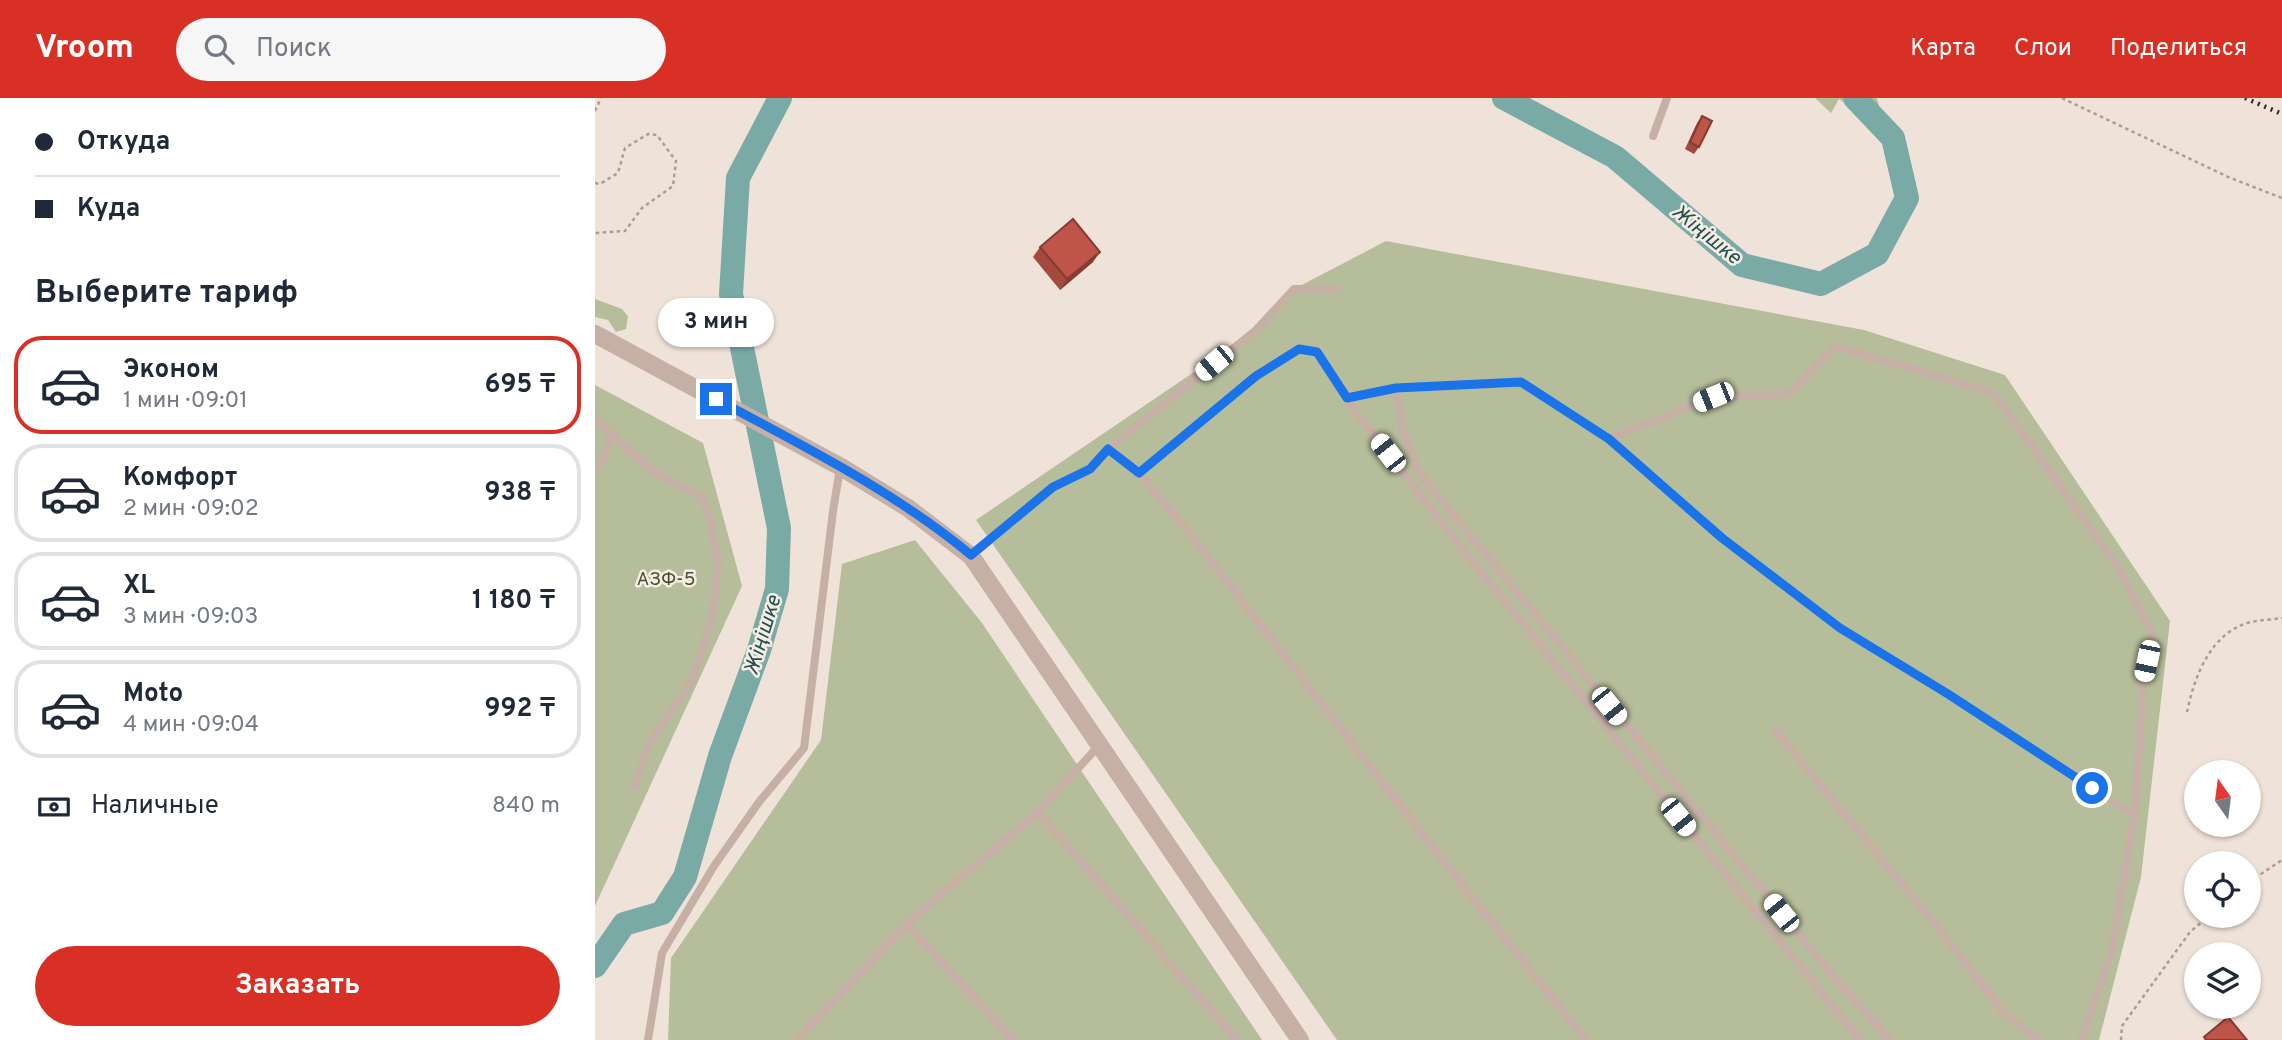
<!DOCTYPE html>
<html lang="ru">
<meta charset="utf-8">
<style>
:root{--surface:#fff;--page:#f6f6f7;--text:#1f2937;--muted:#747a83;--line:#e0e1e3;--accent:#d93025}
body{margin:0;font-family:Overpass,sans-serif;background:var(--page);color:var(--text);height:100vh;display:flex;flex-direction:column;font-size:26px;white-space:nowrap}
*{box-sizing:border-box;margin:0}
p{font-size:23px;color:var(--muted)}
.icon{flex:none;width:38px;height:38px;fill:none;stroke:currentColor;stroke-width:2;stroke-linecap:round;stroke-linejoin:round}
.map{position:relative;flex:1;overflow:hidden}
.side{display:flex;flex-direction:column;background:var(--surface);width:595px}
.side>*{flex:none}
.top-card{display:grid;align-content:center;height:154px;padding:0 35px;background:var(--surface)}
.needle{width:46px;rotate:346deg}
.buttons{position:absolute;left:1589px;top:662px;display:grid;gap:14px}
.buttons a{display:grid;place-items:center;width:77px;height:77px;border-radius:50%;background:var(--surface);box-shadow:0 2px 5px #0004;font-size:35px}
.end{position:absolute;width:32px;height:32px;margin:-16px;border:9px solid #1a73e8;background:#fff;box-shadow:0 0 0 4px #fff}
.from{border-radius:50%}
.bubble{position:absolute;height:49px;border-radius:24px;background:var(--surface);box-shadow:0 2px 5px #0004;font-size:23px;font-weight:700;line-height:49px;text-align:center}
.car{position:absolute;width:21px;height:42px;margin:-21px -10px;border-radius:9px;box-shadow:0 0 5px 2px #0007;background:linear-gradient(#fff 24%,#345 0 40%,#fff 0 76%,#345 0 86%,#fff 0)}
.top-card b{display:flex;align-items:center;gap:24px;height:66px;font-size:26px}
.top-card b+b{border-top:2px solid var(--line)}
.top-card i{width:18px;height:18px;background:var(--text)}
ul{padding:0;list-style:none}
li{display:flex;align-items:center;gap:21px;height:98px;margin:0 14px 10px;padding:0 21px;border:4px solid var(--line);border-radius:28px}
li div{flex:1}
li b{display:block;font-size:26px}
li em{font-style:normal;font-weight:700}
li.selected{border-color:var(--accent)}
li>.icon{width:63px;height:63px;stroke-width:1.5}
h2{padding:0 35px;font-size:32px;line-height:84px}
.pay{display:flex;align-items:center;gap:18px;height:77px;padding:0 35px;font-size:26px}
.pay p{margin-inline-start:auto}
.primary-button{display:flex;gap:14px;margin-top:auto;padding:14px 35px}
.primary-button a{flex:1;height:80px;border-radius:42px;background:var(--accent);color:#fff;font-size:28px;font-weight:700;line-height:80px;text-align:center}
header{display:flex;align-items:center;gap:42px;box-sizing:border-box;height:98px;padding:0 35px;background:var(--accent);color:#fff}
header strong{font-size:33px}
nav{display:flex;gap:38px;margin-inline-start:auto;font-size:24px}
.search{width:490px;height:63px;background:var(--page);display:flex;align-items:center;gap:18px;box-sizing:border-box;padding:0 24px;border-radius:38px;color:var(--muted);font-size:26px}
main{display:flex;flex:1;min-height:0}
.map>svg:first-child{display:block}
.green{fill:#b6bd9a}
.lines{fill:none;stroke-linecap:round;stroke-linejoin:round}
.river{stroke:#7aaaa6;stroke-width:24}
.path{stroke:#b29a90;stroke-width:2.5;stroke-dasharray:3.5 3.5;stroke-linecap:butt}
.service{stroke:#c6b0a6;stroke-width:8}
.tertiary{stroke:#c6b0a6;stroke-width:18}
.rail{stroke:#332826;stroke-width:4.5;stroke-dasharray:2 5;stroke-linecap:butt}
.wall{fill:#a3493e}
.shaded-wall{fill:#853c32}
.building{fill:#be5548;stroke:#853c32;stroke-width:2}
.route{stroke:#1a73e8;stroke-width:9}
.labels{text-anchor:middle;stroke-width:5;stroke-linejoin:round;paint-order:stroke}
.park-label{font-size:19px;fill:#474f2c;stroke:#f7ece4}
.water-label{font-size:21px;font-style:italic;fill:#1f514e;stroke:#f7ece4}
</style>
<header>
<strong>Vroom</strong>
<div class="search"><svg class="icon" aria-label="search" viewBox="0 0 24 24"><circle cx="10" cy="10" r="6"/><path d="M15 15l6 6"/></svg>Поиск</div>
<nav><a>Карта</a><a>Слои</a><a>Поделиться</a></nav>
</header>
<main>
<section class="side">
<div class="top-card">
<b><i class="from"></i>Откуда</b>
<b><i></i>Куда</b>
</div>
<h2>Выберите тариф</h2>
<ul>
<li class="selected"><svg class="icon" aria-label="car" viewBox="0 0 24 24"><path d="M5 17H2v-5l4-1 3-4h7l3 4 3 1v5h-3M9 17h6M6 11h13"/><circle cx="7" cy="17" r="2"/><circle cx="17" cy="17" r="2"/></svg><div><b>Эконом</b><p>1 мин · 09:01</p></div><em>695 ₸</em></li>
<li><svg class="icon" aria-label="car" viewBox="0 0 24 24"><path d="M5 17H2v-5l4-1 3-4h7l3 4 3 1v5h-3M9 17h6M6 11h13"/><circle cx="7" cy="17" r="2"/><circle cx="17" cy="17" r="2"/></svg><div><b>Комфорт</b><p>2 мин · 09:02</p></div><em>938 ₸</em></li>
<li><svg class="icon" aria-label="car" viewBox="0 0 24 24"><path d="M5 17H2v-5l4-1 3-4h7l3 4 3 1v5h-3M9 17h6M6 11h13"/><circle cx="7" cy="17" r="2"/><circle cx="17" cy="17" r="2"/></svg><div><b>XL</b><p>3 мин · 09:03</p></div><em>1 180 ₸</em></li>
<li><svg class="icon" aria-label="car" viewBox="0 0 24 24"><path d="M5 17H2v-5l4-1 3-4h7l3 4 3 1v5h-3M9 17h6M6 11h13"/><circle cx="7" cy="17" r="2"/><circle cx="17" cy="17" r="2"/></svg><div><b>Moto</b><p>4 мин · 09:04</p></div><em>992 ₸</em></li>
</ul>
<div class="pay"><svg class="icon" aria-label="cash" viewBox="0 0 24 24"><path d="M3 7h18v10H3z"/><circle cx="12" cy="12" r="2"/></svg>Наличные<p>840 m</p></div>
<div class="primary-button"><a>Заказать</a></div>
</section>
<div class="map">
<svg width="1687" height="942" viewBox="0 0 1687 942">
<rect width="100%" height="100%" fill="#efe2d9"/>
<g class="green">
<polygon points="1220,0 1282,0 1285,12 1274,22 1244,1 1236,15"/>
<polygon points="791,143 1269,232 1410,277 1575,523 1546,779 1504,942 742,942 381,422 661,232 699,191"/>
<polygon points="0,201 27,211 33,218 31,231 21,234 13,222 0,219"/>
<polygon points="0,287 108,345 147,488 0,808"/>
<polygon points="320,442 387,525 667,942 73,942 76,860 226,642 247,466"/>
</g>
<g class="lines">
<g class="river">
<polyline points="909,0 1020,59 1147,167 1226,186 1282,156 1312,100 1298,40 1260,0"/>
<polyline points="0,868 29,826 67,815 90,779 125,658 164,552 182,491 184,430 136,196 143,80 185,0"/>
</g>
<g class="path">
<polyline points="1467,0 1633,79 1687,100"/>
<polyline points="0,13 6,0"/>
<polyline points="0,85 5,86 23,75 30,50 53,36 62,37 81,63 78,88 47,110 30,133 0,135"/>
<path d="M 1592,614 C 1599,581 1613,540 1649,526 C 1660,522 1675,522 1687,520"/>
<polyline points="1654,784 1687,762"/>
<polyline points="1526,942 1527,928 1595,834 1615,817"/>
</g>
<g class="service">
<polyline points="1058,38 1072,0"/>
<polyline points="752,300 801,290"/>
<polyline points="0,321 56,372 108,400 116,425 123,464 118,517 97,583 54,646 40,688"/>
<polyline points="1014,341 1118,299 1194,296 1241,248 1399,295 1522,468 1558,536 1547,590 1541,705 1517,853 1486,942"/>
<polyline points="513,351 544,375 661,278 704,251 722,253 761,314 873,458 1265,942"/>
<polyline points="0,369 7,364 16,337"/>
<polyline points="544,375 603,446 842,755 991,942"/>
<polyline points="376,458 458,389 495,371 513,351 661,232 699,191 743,191"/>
<polyline points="1180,632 1353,842 1411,918 1444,942"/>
<polyline points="443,714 642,942"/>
<polyline points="312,826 418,942"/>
<polyline points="53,942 67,855 119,768 164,704 209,650 238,413 245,370"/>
<polyline points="202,942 312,826 443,714 499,653 501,646"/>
<polyline points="1295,942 1238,878 824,375 808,334 801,290 926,284 1014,341 1127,440 1245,530 1353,596 1539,717"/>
</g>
<polyline class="tertiary" points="0,236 246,369 313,410 376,458 705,942"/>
<polyline class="rail" points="1650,0 1687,16"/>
</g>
<g class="wall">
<polygon points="1107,18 1104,49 1099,56 1090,51 1102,25"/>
<polygon points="445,149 498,164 465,192 438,159"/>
</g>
<polygon class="shaded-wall" points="505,154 498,164 465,192 472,181"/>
<g class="building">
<polygon points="1107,18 1117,23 1104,49 1095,44"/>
<polygon points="478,121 505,154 472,181 445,149"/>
<polygon points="1633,919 1652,942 1611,942 1609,939"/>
</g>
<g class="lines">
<path class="route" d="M 121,301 C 208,348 299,393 376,457 L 458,389 L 495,371 L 513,351 L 544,375 L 661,278 L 704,251 L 722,254 L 752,300 L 801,290 L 926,284 L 1014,341 L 1127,440 L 1245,530 L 1353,596 L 1497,690"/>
</g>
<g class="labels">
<g class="park-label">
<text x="71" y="487">АЗФ-5</text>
</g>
<g class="water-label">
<text transform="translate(1112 136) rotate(39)" y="7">Жіңішке</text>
<text transform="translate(167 537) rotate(-73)" y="7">Жіңішке</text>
</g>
</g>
</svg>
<div class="buttons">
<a><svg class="needle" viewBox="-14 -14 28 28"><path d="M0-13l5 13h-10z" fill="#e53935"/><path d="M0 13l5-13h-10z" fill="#747a83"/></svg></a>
<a><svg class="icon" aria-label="locate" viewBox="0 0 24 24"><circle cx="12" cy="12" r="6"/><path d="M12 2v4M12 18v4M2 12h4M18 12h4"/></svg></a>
<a><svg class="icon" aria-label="layers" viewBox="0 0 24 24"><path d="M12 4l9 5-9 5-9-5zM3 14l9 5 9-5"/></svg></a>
</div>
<i class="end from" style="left:1497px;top:690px"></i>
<i class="end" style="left:121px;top:301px"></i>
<div class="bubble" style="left:63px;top:200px;width:116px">3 мин</div>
<i class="car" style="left:619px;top:265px;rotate:230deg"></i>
<i class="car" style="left:1118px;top:299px;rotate:248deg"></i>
<i class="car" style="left:793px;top:355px;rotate:322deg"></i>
<i class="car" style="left:1552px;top:563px;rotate:192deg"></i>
<i class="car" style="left:1014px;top:608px;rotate:141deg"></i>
<i class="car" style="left:1083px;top:719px;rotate:141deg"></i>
<i class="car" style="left:1186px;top:815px;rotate:321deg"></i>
</div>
</main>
